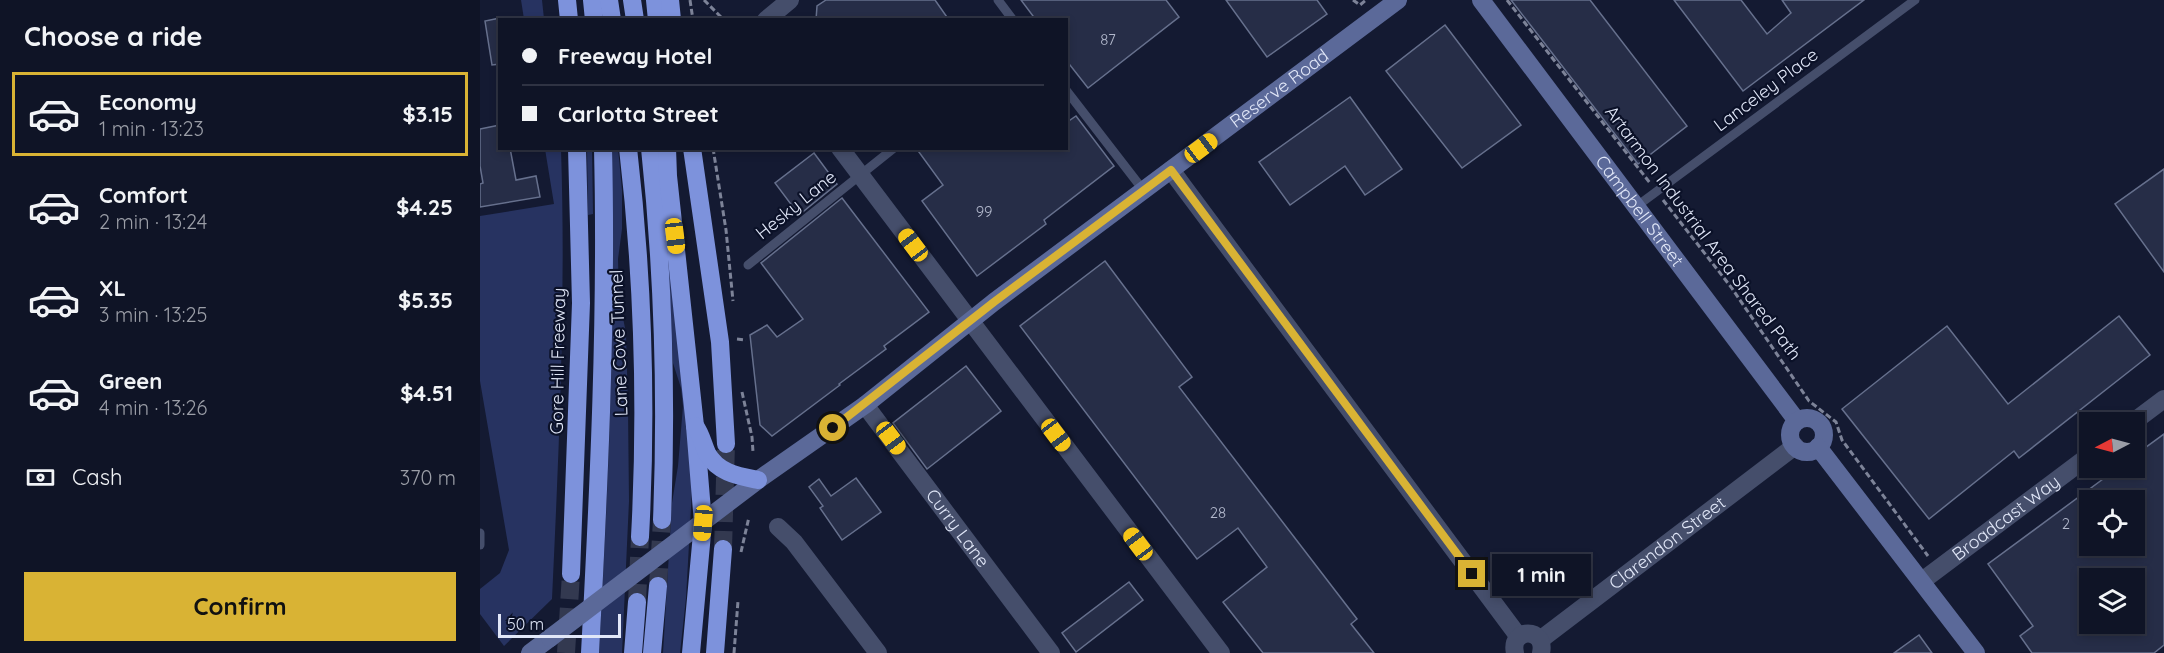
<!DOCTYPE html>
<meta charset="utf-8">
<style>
:root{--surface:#0f1426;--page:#181d2e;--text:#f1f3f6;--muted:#9b9ea7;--line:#2f3343;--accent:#d9b334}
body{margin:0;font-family:Quicksand,sans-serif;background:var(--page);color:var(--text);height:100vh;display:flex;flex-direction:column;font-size:22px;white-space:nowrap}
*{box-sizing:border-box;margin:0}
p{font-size:20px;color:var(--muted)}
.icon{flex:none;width:33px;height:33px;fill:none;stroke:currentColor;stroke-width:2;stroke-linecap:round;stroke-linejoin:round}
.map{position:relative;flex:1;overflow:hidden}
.side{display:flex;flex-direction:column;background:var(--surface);width:480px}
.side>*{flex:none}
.banner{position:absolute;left:18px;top:18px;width:570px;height:132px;border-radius:0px;box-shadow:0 3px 9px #0003,0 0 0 2px var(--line);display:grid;align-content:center;height:132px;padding:0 24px;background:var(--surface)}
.needle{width:39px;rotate:264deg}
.controls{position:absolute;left:1599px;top:412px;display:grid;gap:12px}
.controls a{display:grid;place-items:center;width:66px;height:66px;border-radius:0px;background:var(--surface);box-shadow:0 3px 9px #0003,0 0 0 2px var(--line);font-size:30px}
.scale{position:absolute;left:18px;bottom:15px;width:123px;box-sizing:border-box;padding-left:6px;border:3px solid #e1e7f8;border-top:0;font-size:16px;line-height:21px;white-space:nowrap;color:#e1e7f8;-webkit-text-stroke:4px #0b1128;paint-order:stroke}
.end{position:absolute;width:27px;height:27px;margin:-14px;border:8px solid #d9b334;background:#111;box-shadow:0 0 0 3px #111}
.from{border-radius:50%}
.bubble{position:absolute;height:42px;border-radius:0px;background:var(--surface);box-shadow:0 3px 9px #0003,0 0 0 2px var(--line);font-size:20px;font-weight:700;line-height:42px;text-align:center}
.car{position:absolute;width:18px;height:36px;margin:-18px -9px;border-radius:8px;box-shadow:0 0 4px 2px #0007;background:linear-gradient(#f5c518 24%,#345 0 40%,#f5c518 0 76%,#345 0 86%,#f5c518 0)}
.banner b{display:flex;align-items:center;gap:21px;height:57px;font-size:22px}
.banner b+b{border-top:2px solid var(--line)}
.banner i{width:15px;height:15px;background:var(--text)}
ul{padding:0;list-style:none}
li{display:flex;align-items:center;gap:18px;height:84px;margin:0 12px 9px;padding:0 12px;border:3px solid transparent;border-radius:0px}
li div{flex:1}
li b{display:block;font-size:22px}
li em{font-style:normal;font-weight:700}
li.on{border-color:var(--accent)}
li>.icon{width:54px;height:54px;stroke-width:1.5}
h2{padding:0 24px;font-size:27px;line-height:72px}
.pay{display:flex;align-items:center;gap:15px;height:66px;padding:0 24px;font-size:22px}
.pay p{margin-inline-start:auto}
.action{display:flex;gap:12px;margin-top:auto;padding:12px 24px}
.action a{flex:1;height:69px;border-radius:0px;background:var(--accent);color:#111;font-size:24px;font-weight:700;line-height:69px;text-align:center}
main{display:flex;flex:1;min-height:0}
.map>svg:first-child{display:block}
.green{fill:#273361}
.building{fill:#262d47;stroke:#66708d;stroke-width:1.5;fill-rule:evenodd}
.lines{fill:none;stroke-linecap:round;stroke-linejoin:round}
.highway-tunnel{stroke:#333950;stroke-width:18;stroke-dasharray:18 9;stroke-linecap:butt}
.path{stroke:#7d8398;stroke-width:3;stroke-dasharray:6 3;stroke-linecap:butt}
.lane{stroke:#454e6b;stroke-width:9}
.street{stroke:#454e6b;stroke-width:18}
.secondary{stroke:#5b6999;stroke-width:18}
.highway{stroke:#7d92dc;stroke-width:18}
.secondary-bridge{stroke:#5b6999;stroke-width:18}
.highway-bridge{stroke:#7d92dc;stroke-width:18}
.route{stroke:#d9b334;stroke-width:8}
.labels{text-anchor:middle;stroke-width:4.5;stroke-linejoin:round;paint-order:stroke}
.number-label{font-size:15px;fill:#b2b8cc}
.street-label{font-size:18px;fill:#e1e7f8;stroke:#0b1128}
</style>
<main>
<section class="side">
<h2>Choose a ride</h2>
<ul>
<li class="on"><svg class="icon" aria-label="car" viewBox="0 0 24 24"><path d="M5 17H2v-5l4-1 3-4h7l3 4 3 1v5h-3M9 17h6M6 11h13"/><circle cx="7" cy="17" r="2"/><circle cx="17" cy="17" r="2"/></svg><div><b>Economy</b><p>1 min · 13:23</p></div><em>$3.15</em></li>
<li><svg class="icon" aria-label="car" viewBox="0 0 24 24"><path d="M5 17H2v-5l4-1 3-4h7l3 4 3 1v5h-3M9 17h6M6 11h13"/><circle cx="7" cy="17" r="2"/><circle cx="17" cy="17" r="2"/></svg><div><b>Comfort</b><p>2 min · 13:24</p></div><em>$4.25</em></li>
<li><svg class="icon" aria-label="car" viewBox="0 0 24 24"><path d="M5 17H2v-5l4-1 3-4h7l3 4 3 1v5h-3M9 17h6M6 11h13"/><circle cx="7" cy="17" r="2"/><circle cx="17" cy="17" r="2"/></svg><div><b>XL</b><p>3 min · 13:25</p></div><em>$5.35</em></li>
<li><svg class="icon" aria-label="car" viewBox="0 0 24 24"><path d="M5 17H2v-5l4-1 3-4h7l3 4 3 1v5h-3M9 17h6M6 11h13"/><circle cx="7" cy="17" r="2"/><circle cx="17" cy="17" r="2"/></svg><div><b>Green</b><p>4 min · 13:26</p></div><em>$4.51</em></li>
</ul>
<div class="pay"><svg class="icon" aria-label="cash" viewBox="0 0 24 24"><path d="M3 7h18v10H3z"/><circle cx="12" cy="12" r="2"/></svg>Cash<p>370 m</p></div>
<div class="action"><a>Confirm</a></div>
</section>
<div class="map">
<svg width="1684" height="653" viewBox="0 0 1684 653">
<rect width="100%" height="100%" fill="#141a32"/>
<g class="green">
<polygon points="41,0 62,0 64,19 44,19"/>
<path d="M 138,148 L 142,190 L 142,229 L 138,259 L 139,298 L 146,333 L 148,409 L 149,501 L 142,653 L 119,653 C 128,485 137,317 130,149 Z"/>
<path d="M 65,149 L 81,149 C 86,299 79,449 72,599 L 24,646 L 0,614 L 0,589 L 20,573 L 29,550 L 0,381 L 0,216 L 74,204 Z"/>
<polygon points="107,149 112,149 113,214 108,215"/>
<polygon points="186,211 213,472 206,598 200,653 183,653 192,503 198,466 203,406 201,388 193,363"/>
</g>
<g class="building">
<polygon points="346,0 455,0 469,20 336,20 337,6"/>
<polygon points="541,0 686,0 699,17 608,88 586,60 586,20 556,20"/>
<polygon points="746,0 837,0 847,14 787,57"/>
<polygon points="1031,0 1110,0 1207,126 1158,164"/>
<polygon points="1194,0 1261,0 1287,34 1311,13 1302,0 1384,0 1263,91"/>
<polygon points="20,18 20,64 12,65 5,21"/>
<polygon points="965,25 1041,125 982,168 906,71"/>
<polygon points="870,97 922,169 885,195 865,166 810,205 779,162"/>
<polygon points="596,116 634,166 564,220 566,224 497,276 442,201 463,185 436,148 586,148 586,123"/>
<polygon points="20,125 20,148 30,148 36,180 56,176 60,197 0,207 0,184 3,183 0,166 0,129"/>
<polygon points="334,153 357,184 319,215 295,183"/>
<polygon points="1684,169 1684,272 1635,204"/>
<polygon points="362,198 449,312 404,346 406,349 359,384 360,385 292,436 280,425 270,335 287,325 297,337 323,319 281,263"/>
<polygon points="625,261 712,377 699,387 877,619 871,624 894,653 783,653 743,602 787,567 758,528 717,559 540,326"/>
<polygon points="1639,316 1670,355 1539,458 1534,451 1449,519 1362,409 1467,326 1528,404"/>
<polygon points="486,366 521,411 447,469 413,423"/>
<path d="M 1684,434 L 1684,645 L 1674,653 L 1552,653 L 1540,636 L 1553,626 L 1508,564 L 1638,468 L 1654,468 L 1654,456 ZM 1610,501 L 1654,501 L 1654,546 L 1610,546 ZM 1610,579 L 1654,579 L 1654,624 L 1610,624 Z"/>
<polygon points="376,478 401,512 362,540 340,508 343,506 329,487 339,479 351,496"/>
<polygon points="649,582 663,600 596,652 582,633"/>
<polygon points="1439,635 1452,653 1414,653"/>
</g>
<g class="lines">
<g class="highway-tunnel">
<polyline points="243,549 246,444"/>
<polyline points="178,586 182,520"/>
<polyline points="157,602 160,537"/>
<polyline points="86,653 91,574"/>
</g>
<g class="path">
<polyline points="210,0 213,20"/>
<polyline points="224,0 244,20"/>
<polyline points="873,0 880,5 886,0"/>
<polyline points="1027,0 1170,183"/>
<polyline points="233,148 246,230 253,301"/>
<polyline points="1183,200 1251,287 1329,401 1356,422 1362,440 1448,556"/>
<polyline points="257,339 266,340"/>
<polyline points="262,392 272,437 273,452"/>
<polyline points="261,552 269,517"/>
<polyline points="254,653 258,601"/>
</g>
<g class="lane">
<polyline points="518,0 533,20"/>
<polyline points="586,90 664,191"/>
<polyline points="1157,206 1435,0"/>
<polyline points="268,265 414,148"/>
<polyline points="0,533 0,545"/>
</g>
<g class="street">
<polyline points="286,20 310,0"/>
<polyline points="360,148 741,653"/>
<polyline points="691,170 1039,637"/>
<path id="s1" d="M 385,405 L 571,653"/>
<polyline points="1652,423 1684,399"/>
<polyline points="298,527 314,542 398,653"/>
<path id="s2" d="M 1442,581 L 1610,455"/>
<path id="s3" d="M 1060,640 L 1315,446"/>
<path d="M 1035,653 C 1029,627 1067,627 1061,653"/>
</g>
<g class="secondary">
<path id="s4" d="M 1001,0 L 1317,421"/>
<circle cx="1327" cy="435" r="17"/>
<polyline points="1338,447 1496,653"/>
<path id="s5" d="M 278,480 L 385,405 L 514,302 L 918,0"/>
<polyline points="50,653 70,638"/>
</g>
<g class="highway">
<polyline points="87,0 89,20"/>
<polyline points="112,0 114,20"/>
<polyline points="129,0 132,20"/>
<polyline points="152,0 155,20"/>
<polyline points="175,0 177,20"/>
<polyline points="190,0 192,20"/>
<path d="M 148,148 C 163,277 167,408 160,537"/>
<path d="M 170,148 C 183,271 187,396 182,520"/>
<polyline points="187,148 188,176 215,426 223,523"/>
<polyline points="212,148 240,342 246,444"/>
<polyline points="91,574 101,303 97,148"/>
<path d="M 110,653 C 119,485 127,317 123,148"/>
<polyline points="153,653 157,602"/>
<polyline points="172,653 178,586"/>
<polyline points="235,653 243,549"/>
</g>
<polyline class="secondary-bridge" points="70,638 278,480"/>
<g class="highway-bridge">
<path d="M 215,426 C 221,434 223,444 227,453 C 238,473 258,476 278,480"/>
<polyline points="211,653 223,523"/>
</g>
</g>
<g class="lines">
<polyline class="route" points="353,428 514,302 691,170 992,574"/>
</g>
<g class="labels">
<g class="number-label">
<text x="628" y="45">87</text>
<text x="504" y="217">99</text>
<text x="738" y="518">28</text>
<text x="1586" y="529">2</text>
</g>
<g class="street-label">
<text dy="6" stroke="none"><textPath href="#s5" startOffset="652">Reserve Road</textPath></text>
<text transform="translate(1286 90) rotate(-37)" y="6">Lanceley Place</text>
<text transform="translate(316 205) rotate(-39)" y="6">Hesky Lane</text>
<text dy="6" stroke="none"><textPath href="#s4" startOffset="264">Campbell Street</textPath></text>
<text transform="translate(1223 233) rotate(53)" y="6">Artarmon Industrial Area Shared Path</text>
<text transform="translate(139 343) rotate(-92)" y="6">Lane Cove Tunnel</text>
<text transform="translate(78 361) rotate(-89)" y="6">Gore Hill Freeway</text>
<text dy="6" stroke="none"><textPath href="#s2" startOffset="105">Broadcast Way</textPath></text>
<text dy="6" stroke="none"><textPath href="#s1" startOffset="154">Curry Lane</textPath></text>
<text dy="6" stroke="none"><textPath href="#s3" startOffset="160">Clarendon Street</textPath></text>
</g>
</g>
</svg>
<div class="controls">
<a><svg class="needle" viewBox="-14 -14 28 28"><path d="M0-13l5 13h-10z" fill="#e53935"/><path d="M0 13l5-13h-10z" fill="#9b9ea7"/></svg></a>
<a><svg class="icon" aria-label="locate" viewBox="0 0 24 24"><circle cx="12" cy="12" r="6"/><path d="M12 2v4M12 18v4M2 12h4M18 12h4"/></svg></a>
<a><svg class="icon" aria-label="layers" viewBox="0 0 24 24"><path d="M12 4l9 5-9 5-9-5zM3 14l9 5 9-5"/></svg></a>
</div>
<div class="scale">50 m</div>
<i class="end from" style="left:353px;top:428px"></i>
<i class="end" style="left:992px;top:574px"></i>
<div class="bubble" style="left:1012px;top:554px;width:99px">1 min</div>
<i class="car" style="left:721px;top:148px;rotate:53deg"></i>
<i class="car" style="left:195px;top:236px;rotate:173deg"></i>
<i class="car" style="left:433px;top:245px;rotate:323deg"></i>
<i class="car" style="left:576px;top:435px;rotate:143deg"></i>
<i class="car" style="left:411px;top:438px;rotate:143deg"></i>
<i class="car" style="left:223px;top:523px;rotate:185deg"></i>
<i class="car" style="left:658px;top:544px;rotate:323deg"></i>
<div class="banner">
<b><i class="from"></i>Freeway Hotel</b>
<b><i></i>Carlotta Street</b>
</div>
</div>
</main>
